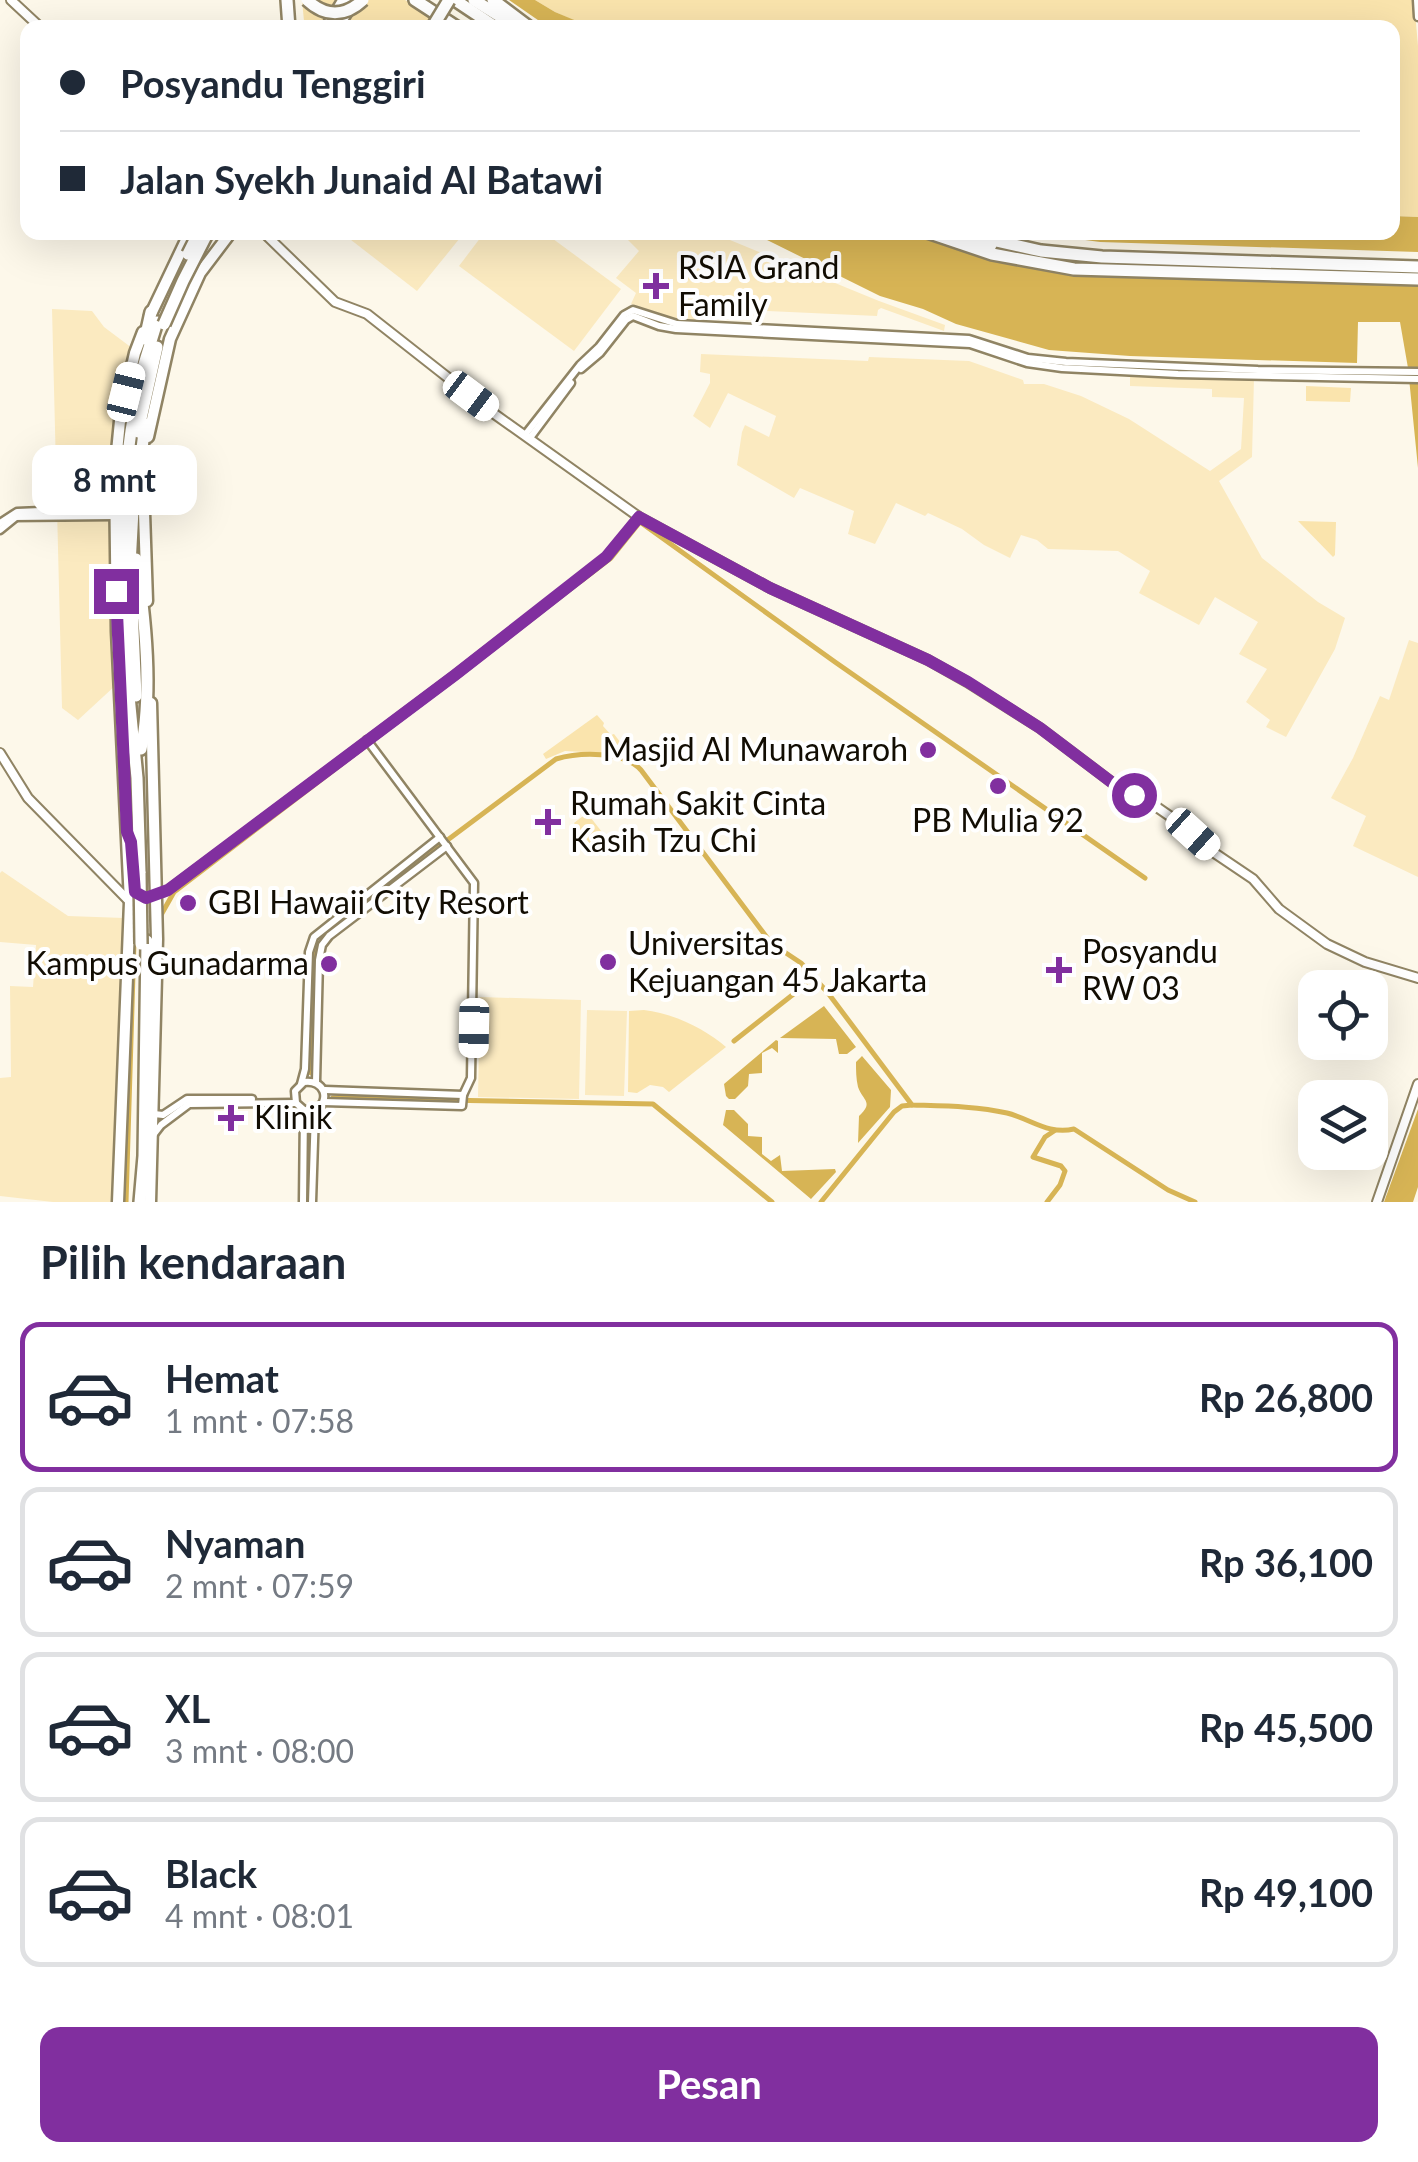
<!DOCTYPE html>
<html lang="id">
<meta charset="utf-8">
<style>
:root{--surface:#fff;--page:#f6f6f7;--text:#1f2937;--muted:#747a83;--line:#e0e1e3;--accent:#812f9f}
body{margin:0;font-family:Lato,sans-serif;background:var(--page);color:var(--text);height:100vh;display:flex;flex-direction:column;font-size:38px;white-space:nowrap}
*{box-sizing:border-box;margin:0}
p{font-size:32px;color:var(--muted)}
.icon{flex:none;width:55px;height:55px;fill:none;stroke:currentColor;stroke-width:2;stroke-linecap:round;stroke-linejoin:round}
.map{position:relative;height:1202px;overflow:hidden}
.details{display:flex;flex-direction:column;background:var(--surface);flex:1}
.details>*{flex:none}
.top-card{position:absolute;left:20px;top:20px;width:1380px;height:220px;border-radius:20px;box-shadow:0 10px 40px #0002;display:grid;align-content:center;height:220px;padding:0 40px;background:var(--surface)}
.fabs{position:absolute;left:1298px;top:970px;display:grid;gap:20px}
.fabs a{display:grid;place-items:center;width:90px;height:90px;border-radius:20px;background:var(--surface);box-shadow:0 10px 40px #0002;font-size:50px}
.end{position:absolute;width:45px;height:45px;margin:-22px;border:12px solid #812f9f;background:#fff;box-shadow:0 0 0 5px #fff}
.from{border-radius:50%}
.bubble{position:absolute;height:70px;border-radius:20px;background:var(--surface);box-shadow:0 10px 40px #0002;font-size:32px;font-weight:700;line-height:70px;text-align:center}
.car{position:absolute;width:30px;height:60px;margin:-30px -15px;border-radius:12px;box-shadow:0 0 8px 2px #0007;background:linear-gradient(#fff 24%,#345 0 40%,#fff 0 76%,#345 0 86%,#fff 0)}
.top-card b{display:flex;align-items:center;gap:35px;height:95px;font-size:38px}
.top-card b+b{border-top:2px solid var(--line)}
.top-card i{width:25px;height:25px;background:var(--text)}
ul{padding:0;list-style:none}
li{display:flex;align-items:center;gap:30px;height:150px;margin:0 20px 15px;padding:0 20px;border:5px solid var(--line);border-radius:20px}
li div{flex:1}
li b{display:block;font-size:38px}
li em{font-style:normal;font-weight:700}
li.active{border-color:var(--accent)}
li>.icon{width:90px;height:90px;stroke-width:1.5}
h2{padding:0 40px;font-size:45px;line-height:120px}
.button{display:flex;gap:20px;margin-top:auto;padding:20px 40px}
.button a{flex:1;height:115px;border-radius:20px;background:var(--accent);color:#fff;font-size:40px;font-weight:700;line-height:115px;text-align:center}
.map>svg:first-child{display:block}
.built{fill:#fbeac0}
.green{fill:#fae4ad}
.water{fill:#d7b455}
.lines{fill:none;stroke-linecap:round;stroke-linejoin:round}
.canal{stroke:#d7b455;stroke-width:5}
.tertiary-casing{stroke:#908464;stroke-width:11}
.secondary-casing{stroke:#908464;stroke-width:12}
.primary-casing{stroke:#908464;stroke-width:15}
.motorway-casing{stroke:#908464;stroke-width:16}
.tertiary{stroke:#fff;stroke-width:6}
.secondary{stroke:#fff;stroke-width:8}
.primary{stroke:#fff;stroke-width:10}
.motorway{stroke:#fff;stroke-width:11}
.motorway-bridge-casing{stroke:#908464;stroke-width:16;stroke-linecap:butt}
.motorway-bridge{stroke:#fff;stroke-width:11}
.route{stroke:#812f9f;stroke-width:12}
.poi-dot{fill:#812f9f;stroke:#fff;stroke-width:4}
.labels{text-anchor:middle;stroke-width:8;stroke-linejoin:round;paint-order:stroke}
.poi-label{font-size:32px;fill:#120d03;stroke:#fff;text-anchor:start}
</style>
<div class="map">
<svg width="1418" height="1202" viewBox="0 0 1418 1202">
<rect width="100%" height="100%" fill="#fdf8ea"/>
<g class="built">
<polygon points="342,233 464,233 417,291"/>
<polygon points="484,233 545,233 621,289 574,351 459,266"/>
<polygon points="627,233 713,233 879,301 945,325 944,331 881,308 878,310 877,316 704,308 701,321 668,319 631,304 636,293 616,278 639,251 624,236"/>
<polygon points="52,309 92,311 104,327 132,348 113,459 110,522 117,684 78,720 62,708"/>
<polygon points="701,354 868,361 869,357 969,361 1023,380 1024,384 1044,384 1081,396 1129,419 1210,471 1241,449 1244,398 1212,397 1212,389 1130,386 1130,374 1254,378 1252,457 1219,481 1262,558 1318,602 1345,618 1335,649 1286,737 1266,727 1270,720 1246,702 1267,669 1239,654 1258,622 1215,597 1199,625 1139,593 1150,571 1118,551 1048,549 1037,540 1021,535 1010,558 984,545 962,529 928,513 925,516 896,503 875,544 848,534 854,511 800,488 794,498 737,465 742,432 745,425 769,437 776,416 728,393 710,428 693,416 710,383 710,374 700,372"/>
<polygon points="1409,640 1418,643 1418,877 1353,846 1366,816 1331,798 1353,758 1380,696 1389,700"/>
<polygon points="2,871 68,916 124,918 114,1202 53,1202 0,1196 0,1078 11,1077 10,986 33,987 36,945 0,942 0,873"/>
<polygon points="480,997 581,1000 579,1099 478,1097"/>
<polygon points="587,1010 627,1011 624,1096 585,1095"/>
</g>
<g class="green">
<polygon points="302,0 405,0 436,17 422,27 314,27 304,21"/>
<polygon points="535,0 1414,0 1418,46 1418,217 1393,216 1392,28 591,28 555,12"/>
<polygon points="1306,386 1351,388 1350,402 1306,401"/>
<polygon points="1298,521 1336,522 1335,555 1333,557"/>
<polygon points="597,715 604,723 603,726 611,735 614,734 624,747 620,747 619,754 565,751 546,759 543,754"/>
<polygon points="587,813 613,846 599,856 574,823"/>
<path d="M 644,1010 C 673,1013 705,1029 726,1047 L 669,1092 L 663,1087 L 650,1085 L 637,1093 L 628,1092 L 629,1011 Z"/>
</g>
<g class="water">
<polygon points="509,0 535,0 555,12 591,27 548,27"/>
<polygon points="1393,216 1418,217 1418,252 1100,242 1033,233 1392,232"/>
<polygon points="753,233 926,233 1057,269 1418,281 1418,468 1408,368 1400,322 1358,322 1357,363 1130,356 1049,350 956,324 923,309 880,296"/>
<polygon points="824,1006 856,1047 847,1054 839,1054 836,1039 780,1038"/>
<polygon points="776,1040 778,1041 778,1053 772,1048 762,1053 762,1073 749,1074 748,1086 735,1099 729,1099 726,1096 724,1084"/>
<path d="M 862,1056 L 891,1090 L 890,1107 L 858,1143 L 859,1116 C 874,1102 863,1101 858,1087 C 856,1079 856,1070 856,1062 Z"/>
<polygon points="1418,1109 1418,1187 1413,1202 1384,1202"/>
<polygon points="726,1110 734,1110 748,1124 748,1136 762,1137 762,1154 771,1161 780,1155 782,1171 835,1169 836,1172 811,1199 723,1125"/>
</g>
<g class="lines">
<g class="canal">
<polyline points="581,581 611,558 640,522 835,662 1145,878"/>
<polyline points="161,915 174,892 402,718"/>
<path d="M 336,927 L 394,880 L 556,759 C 580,752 624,751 641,770 L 771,943 L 801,963 L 828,993 L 912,1105 C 944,1106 976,1106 1007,1113 C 1031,1119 1048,1135 1074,1129 L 1168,1190 L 1195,1202"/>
<polyline points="734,1041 805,985"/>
<polyline points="311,1073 315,956 321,942"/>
<polyline points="333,1098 653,1104 772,1202"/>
<polyline points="126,1202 134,941 158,936"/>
<polyline points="308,1202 310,1117"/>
<polyline points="821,1202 894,1112 902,1106 912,1105"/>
<polyline points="1047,1202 1060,1185 1065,1171 1061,1166 1033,1157 1045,1137 1054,1131"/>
</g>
<defs>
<g id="tertiary">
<polyline points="1417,0 1418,17"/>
<polyline points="581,369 600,353 626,320 633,316 659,326 676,329 970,344 1027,363 1062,368 1178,374 1418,379"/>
<polyline points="525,435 580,365 599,347 624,315 633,310 677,324 969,339 1028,358 1066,362 1258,370 1418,372"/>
<polyline points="530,438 571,383"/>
<polyline points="11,517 114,516"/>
<polyline points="0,523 17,512 114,508"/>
<polyline points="0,530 16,517"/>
<polyline points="157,895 168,890 455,675 607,557 639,517"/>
<polyline points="316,1082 319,960 322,945 329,936 447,846"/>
<polyline points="301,1084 305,1069 309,952 314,937 440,837"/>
<polyline points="325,1090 463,1095"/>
<polyline points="324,1102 462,1106 463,1095 471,1078 474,883 367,740"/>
<polyline points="154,1114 163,1115 187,1099 252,1099"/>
<polyline points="154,1134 161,1125 189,1104 296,1103"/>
<polyline points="303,1202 304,1110"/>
<path d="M 312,1202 L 315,1111 C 332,1100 324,1079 304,1082 L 295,1091 L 296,1103 L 304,1110 L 315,1111"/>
</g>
<g id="secondary">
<polyline points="11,0 41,28"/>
<polyline points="263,232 335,302 367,314 493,413 639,517 770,588 928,660 967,682 1040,728 1114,784 1148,801 1174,819 1210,850 1253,879 1279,909 1327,944 1365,962 1418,978"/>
<polyline points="0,753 28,798 130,902"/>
<polyline points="1377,1202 1418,1084"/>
</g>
<g id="primary">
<polyline points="150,316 190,232"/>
<polyline points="148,437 170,339 200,273 231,232"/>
<polyline points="145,458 143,483 147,601"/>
<polyline points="118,1202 130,902 117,632 115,472 120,421 126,392 135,353 143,332"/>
<polyline points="150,1202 157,939 151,703"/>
</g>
<g id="motorway">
<polyline points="287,0 289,28"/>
<polyline points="415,0 458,28"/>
<polyline points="455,0 497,28"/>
<polyline points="474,0 519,28"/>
<polyline points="493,0 530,28"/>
<polyline points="327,28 344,0"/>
<polyline points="336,28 354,0"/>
<polyline points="927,232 992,254 1074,269 1418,279"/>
<polyline points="952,232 991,245"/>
<polyline points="987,239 1041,251 1102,257 1418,267"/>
<polyline points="145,339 151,312"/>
<polyline points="138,432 157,347"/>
<polyline points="136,455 130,565 136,696"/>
<polyline points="140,465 145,424"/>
<path d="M 136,559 C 145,617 153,692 141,749"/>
<polyline points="140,873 137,778 126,665 122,564 126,469 131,431 140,377 157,322"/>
<polyline points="140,1202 144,1156 147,941"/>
</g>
</defs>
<use href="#tertiary" class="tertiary-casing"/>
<use href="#secondary" class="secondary-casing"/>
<use href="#primary" class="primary-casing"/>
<use href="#motorway" class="motorway-casing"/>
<use href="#tertiary" class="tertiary"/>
<use href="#secondary" class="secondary"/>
<use href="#primary" class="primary"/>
<use href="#motorway" class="motorway"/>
<defs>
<g id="motorway-bridge">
<path d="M 307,0 C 325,17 345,17 363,0"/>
<polyline points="432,28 449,0"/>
<polyline points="188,254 199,232"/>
<polyline points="164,324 183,281 208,232"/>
<polyline points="140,873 141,944"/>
</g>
</defs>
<use href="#motorway-bridge" class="motorway-bridge-casing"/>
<use href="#motorway-bridge" class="motorway-bridge"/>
</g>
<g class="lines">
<polyline class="route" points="116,591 127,832 131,842 135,892 146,898 168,890 455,675 606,557 639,517 770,588 928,660 968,682 1040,728 1114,784 1134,795"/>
</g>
<g class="poi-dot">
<path d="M651 271h10v10h10v10h-10v10h-10v-10h-10v-10h10z"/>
<circle cx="928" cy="750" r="10"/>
<circle cx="998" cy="786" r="10"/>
<path d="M543 807h10v10h10v10h-10v10h-10v-10h-10v-10h10z"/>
<circle cx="188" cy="903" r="10"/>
<circle cx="608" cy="962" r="10"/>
<circle cx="329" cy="964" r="10"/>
<path d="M1054 955h10v10h10v10h-10v10h-10v-10h-10v-10h10z"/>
<path d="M226 1103h10v10h10v10h-10v10h-10v-10h-10v-10h10z"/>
</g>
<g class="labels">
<g class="poi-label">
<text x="678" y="279">RSIA Grand<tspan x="678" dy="37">Family</tspan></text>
<text x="908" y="761" text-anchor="end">Masjid Al Munawaroh</text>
<text x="570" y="815">Rumah Sakit Cinta<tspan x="570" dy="37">Kasih Tzu Chi</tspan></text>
<text x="998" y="832" text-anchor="middle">PB Mulia 92</text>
<text x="208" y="914">GBI Hawaii City Resort</text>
<text x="628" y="955">Universitas<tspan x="628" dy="37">Kejuangan 45 Jakarta</tspan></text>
<text x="1082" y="963">Posyandu<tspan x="1082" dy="37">RW 03</tspan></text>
<text x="309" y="975" text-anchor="end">Kampus Gunadarma</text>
<text x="254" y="1129">Klinik</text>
</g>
</g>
</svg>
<div class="fabs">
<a><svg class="icon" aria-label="locate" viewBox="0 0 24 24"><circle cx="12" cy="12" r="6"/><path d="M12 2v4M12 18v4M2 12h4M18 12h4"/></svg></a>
<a><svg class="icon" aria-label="layers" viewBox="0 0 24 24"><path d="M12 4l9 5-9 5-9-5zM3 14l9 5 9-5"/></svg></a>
</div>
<i class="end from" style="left:1134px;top:795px"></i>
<i class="end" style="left:116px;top:591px"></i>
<div class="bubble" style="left:32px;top:445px;width:165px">8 mnt</div>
<i class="car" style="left:126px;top:392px;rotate:14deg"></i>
<i class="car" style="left:471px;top:396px;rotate:127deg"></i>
<i class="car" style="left:1193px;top:834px;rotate:132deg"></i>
<i class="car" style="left:474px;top:1028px;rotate:181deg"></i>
<div class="top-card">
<b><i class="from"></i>Posyandu Tenggiri</b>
<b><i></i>Jalan Syekh Junaid Al Batawi</b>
</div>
</div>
<section class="details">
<h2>Pilih kendaraan</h2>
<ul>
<li class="active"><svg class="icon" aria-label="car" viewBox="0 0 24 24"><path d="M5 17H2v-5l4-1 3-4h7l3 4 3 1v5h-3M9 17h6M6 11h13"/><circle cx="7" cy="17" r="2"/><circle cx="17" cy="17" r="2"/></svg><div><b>Hemat</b><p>1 mnt · 07:58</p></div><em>Rp 26,800</em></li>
<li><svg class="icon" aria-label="car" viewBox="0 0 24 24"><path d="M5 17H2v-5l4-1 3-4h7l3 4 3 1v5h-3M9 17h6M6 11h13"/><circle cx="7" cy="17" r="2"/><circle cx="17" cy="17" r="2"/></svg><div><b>Nyaman</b><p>2 mnt · 07:59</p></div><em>Rp 36,100</em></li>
<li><svg class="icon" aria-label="car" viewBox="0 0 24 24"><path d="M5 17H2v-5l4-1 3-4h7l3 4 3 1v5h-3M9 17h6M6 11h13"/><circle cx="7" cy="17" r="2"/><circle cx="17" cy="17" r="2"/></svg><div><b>XL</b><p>3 mnt · 08:00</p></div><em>Rp 45,500</em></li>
<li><svg class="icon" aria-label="car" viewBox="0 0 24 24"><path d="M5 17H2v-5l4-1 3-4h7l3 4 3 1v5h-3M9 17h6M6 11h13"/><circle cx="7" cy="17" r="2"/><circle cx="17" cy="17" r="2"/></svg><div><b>Black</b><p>4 mnt · 08:01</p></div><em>Rp 49,100</em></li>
</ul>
<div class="button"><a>Pesan</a></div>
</section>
